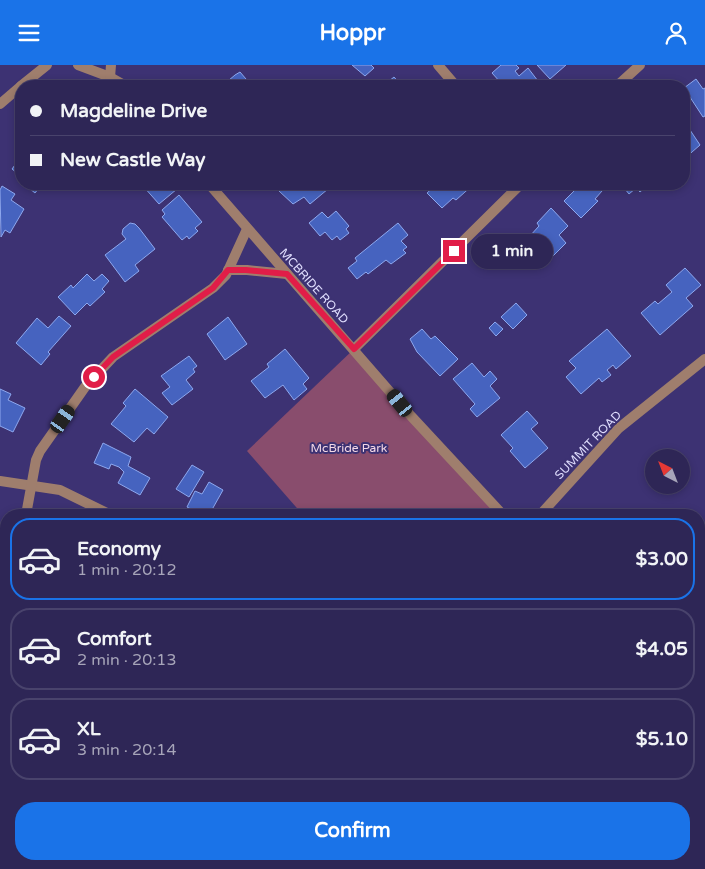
<!DOCTYPE html>
<meta charset="utf-8">
<style>
:root{--surface:#2e2656;--page:#3a3260;--text:#f1f3f6;--muted:#a7a5b9;--line:#49436c;--accent:#1a73e8}
body{margin:0;font-family:"Varela Round",sans-serif;background:var(--page);color:var(--text);height:100vh;display:flex;flex-direction:column;font-size:19px;white-space:nowrap}
*{box-sizing:border-box;margin:0}
p{font-size:16px;color:var(--muted)}
.icon{flex:none;width:28px;height:28px;fill:none;stroke:currentColor;stroke-width:2;stroke-linecap:round;stroke-linejoin:round}
.map{position:relative;flex:1;overflow:hidden}
.side{position:absolute;left:0px;top:444px;width:705px;height:361px;display:flex;flex-direction:column;background:var(--surface);border-radius:20px 20px 0 0;box-shadow:0 2px 8px #0003,0 0 0 1px var(--line)}
.side>*{flex:none}
.top-card{position:absolute;left:15px;top:15px;width:675px;height:110px;border-radius:20px;box-shadow:0 2px 8px #0003,0 0 0 1px var(--line);display:grid;align-content:center;height:110px;padding:0 15px;background:var(--surface)}
.needle{width:32px;rotate:318deg}
.fabs{position:absolute;left:645px;top:384px;display:grid;gap:10px}
.fabs a{display:grid;place-items:center;width:45px;height:45px;border-radius:50%;background:var(--surface);box-shadow:0 2px 8px #0003,0 0 0 1px var(--line);font-size:25px}
.end{position:absolute;width:22px;height:22px;margin:-11px;border:6px solid #e11d48;background:#fff;box-shadow:0 0 0 2px #fff}
.from{border-radius:50%}
.bubble{position:absolute;height:35px;border-radius:18px;background:var(--surface);box-shadow:0 2px 8px #0003,0 0 0 1px var(--line);font-size:16px;font-weight:700;line-height:35px;text-align:center}
.car{position:absolute;width:15px;height:30px;margin:-15px -8px;border-radius:6px;box-shadow:0 0 4px 1px #0007;background:linear-gradient(#222 24%,#8ab4d8 0 40%,#222 0 76%,#8ab4d8 0 86%,#222 0)}
.top-card b{display:flex;align-items:center;gap:18px;height:48px;font-size:19px}
.top-card b+b{border-top:1px solid var(--line)}
.top-card i{width:12px;height:12px;background:var(--text)}
ul{padding:9px 0 0;list-style:none}
li{display:flex;align-items:center;gap:15px;height:82px;margin:0 10px 8px;padding:0 5px;border:2px solid var(--line);border-radius:20px}
li div{flex:1}
li b{display:block;font-size:19px}
li em{font-style:normal;font-weight:700}
li.selected{border-color:var(--accent)}
li>.icon{width:45px;height:45px;stroke-width:1.5}
.button{display:flex;gap:10px;margin-top:auto;padding:10px 15px}
.button a{flex:1;height:58px;border-radius:20px;background:var(--accent);color:#fff;font-size:20px;font-weight:700;line-height:58px;text-align:center}
header{display:flex;justify-content:space-between;align-items:center;height:65px;padding:0 15px;background:var(--accent);color:#fff;font-size:22px;font-weight:700}
.map>svg:first-child{display:block}
.green{fill:#894d6d}
.building{fill:#4663bf;stroke:#8da8ef}
.lines{fill:none;stroke-linecap:round;stroke-linejoin:round}
.street{stroke:#9f7e6d;stroke-width:10}
.route{stroke:#e11d48;stroke-width:6}
.labels{text-anchor:middle;stroke-width:4;stroke-linejoin:round;paint-order:stroke}
.street-label{font-size:12px;fill:#e0defe;stroke:#3d3273}
.park-label{font-size:12px;fill:#f5d9e6;stroke:#3d3273}
</style>
<header><svg class="icon" aria-label="menu" viewBox="0 0 24 24"><path d="M4 6h16M4 12h16M4 18h16"/></svg>Hoppr<svg class="icon" aria-label="person" viewBox="0 0 24 24"><circle cx="12" cy="8" r="4"/><path d="M4 21q1-7 8-7t8 7"/></svg></header>
<div class="map">
<svg width="705" height="804" viewBox="0 0 705 804">
<rect width="100%" height="100%" fill="#3d3273"/>
<polygon class="green" points="354,284 503,450 303,450 247,386"/>
<g class="building">
<polygon points="352,0 371,0 374,3 365,11"/>
<polygon points="501,0 516,0 519,3 515,6 519,11 528,3 538,16 532,21 500,21 501,18 492,8"/>
<polygon points="537,0 566,0 550,14"/>
<polygon points="240,7 252,21 222,21 235,10"/>
<polygon points="394,12 402,21 383,21"/>
<polygon points="696,14 703,24 705,23 705,51 703,52 684,23"/>
<polygon points="684,56 700,80 684,94"/>
<polygon points="21,92 21,111 12,104"/>
<polygon points="24,119 42,119 35,128"/>
<polygon points="145,119 172,119 177,124 159,139 143,121"/>
<polygon points="279,119 310,119 314,123 319,119 334,119 310,139 304,132 293,139 279,126 277,122"/>
<polygon points="437,119 474,119 456,135 453,133 442,143 427,128"/>
<polygon points="581,119 598,119 596,121 602,126 595,134 598,136 581,153 564,136"/>
<polygon points="621,119 649,119 640,127 636,123 629,129"/>
<polygon points="2,121 15,129 11,135 24,144 10,168 5,165 1,172 0,125"/>
<polygon points="179,130 202,157 195,163 198,166 189,174 187,171 182,175 162,152 165,149 162,145"/>
<polygon points="551,143 568,161 559,170 566,178 550,194 543,187 539,191 527,179 531,174 529,172 539,161 537,158"/>
<polygon points="336,146 349,161 346,164 349,168 340,175 337,171 332,175 325,167 320,171 309,158 322,147 328,153"/>
<polygon points="130,158 135,159 139,163 155,184 135,200 139,206 125,217 105,190 126,174 122,169 123,164"/>
<polygon points="398,158 408,170 401,176 407,182 403,185 406,188 391,199 386,195 368,209 366,207 357,214 348,203 357,196 355,193"/>
<polygon points="685,203 701,220 686,233 693,241 660,270 641,248 655,236 658,239 672,227 666,220"/>
<polygon points="87,209 94,216 102,209 109,216 102,224 105,227 90,241 87,238 75,250 58,232 71,220 73,223"/>
<polygon points="516,238 527,250 513,264 501,252"/>
<polygon points="59,251 71,261 48,287 50,289 41,300 16,278 37,253 48,263"/>
<polygon points="228,252 247,279 225,295 207,269"/>
<polygon points="495,257 503,264 496,271 489,263"/>
<polygon points="422,264 431,274 435,271 458,294 440,311 417,287 410,274"/>
<polygon points="607,264 631,291 616,304 613,300 607,305 611,310 602,317 599,313 581,329 566,312 576,303 569,296"/>
<polygon points="285,284 309,313 303,319 307,324 294,335 283,320 265,333 251,316 269,302 267,299"/>
<polygon points="189,291 197,301 193,304 195,307 186,315 193,324 172,340 162,328 170,322 161,311"/>
<polygon points="472,298 484,312 490,306 497,314 490,321 500,333 477,352 470,344 475,339 453,314"/>
<polygon points="0,324 11,329 8,335 25,343 13,367 0,361"/>
<polygon points="135,324 168,352 154,369 147,363 134,377 111,359 126,341 123,338"/>
<polygon points="527,346 538,358 531,364 548,383 525,403 510,386 513,383 501,370"/>
<polygon points="103,378 131,392 128,401 150,413 140,430 118,418 124,407 119,402 111,399 109,404 94,398"/>
<polygon points="192,400 204,407 189,432 176,424"/>
<polygon points="209,417 223,425 209,450 202,450 187,442 195,426 202,429"/>
<polygon points="705,622 705,686 699,691 699,654 704,649 699,643 699,627"/>
<polygon points="6,664 6,703 0,705 0,667"/>
<polygon points="54,799 81,799 85,804 58,804"/>
<polygon points="218,799 225,801 256,799 260,803 212,804"/>
<polygon points="524,799 540,799 545,802 547,799 572,799 580,804 520,804"/>
</g>
<g class="lines">
<g class="street">
<polyline points="78,0 110,12 126,21"/>
<polyline points="438,0 456,21"/>
<polyline points="110,12 111,0"/>
<polyline points="21,21 47,0"/>
<polyline points="617,21 640,0"/>
<polyline points="0,39 21,21"/>
<polyline points="209,119 411,351 503,450"/>
<polyline points="228,205 247,205 287,209"/>
<polyline points="354,284 521,119"/>
<polyline points="0,416 60,425 111,450"/>
<polyline points="26,450 36,395 40,386 85,322 113,292 213,223 226,210 247,164"/>
<polyline points="540,450 619,363 705,294"/>
<polyline points="143,799 147,804"/>
<polyline points="453,799 457,804"/>
<polyline points="319,804 324,799"/>
</g>
</g>
<g class="lines">
<polyline class="route" points="94,312 113,292 213,223 228,205 246,205 287,209 354,284 454,186"/>
</g>
<g class="labels">
<g class="street-label">
<text transform="translate(314 221) rotate(48)" y="4">MCBRIDE ROAD</text>
<text transform="translate(588 380) rotate(-46)" y="4">SUMMIT ROAD</text>
</g>
<g class="park-label">
<text x="349" y="387">McBride Park</text>
</g>
</g>
</svg>
<div class="fabs">
<a><svg class="needle" viewBox="-14 -14 28 28"><path d="M0-13l5 13h-10z" fill="#e53935"/><path d="M0 13l5-13h-10z" fill="#a7a5b9"/></svg></a>
</div>
<i class="end from" style="left:94px;top:312px"></i>
<i class="end" style="left:454px;top:186px"></i>
<div class="bubble" style="left:471px;top:169px;width:82px">1 min</div>
<i class="car" style="left:400px;top:338px;rotate:321deg"></i>
<i class="car" style="left:63px;top:354px;rotate:35deg"></i>
<div class="top-card">
<b><i class="from"></i>Magdeline Drive</b>
<b><i></i>New Castle Way</b>
</div>
<section class="side">
<ul>
<li class="selected"><svg class="icon" aria-label="car" viewBox="0 0 24 24"><path d="M5 17H2v-5l4-1 3-4h7l3 4 3 1v5h-3M9 17h6M6 11h13"/><circle cx="7" cy="17" r="2"/><circle cx="17" cy="17" r="2"/></svg><div><b>Economy</b><p>1 min · 20:12</p></div><em>$3.00</em></li>
<li><svg class="icon" aria-label="car" viewBox="0 0 24 24"><path d="M5 17H2v-5l4-1 3-4h7l3 4 3 1v5h-3M9 17h6M6 11h13"/><circle cx="7" cy="17" r="2"/><circle cx="17" cy="17" r="2"/></svg><div><b>Comfort</b><p>2 min · 20:13</p></div><em>$4.05</em></li>
<li><svg class="icon" aria-label="car" viewBox="0 0 24 24"><path d="M5 17H2v-5l4-1 3-4h7l3 4 3 1v5h-3M9 17h6M6 11h13"/><circle cx="7" cy="17" r="2"/><circle cx="17" cy="17" r="2"/></svg><div><b>XL</b><p>3 min · 20:14</p></div><em>$5.10</em></li>
</ul>
<div class="button"><a>Confirm</a></div>
</section>
</div>
